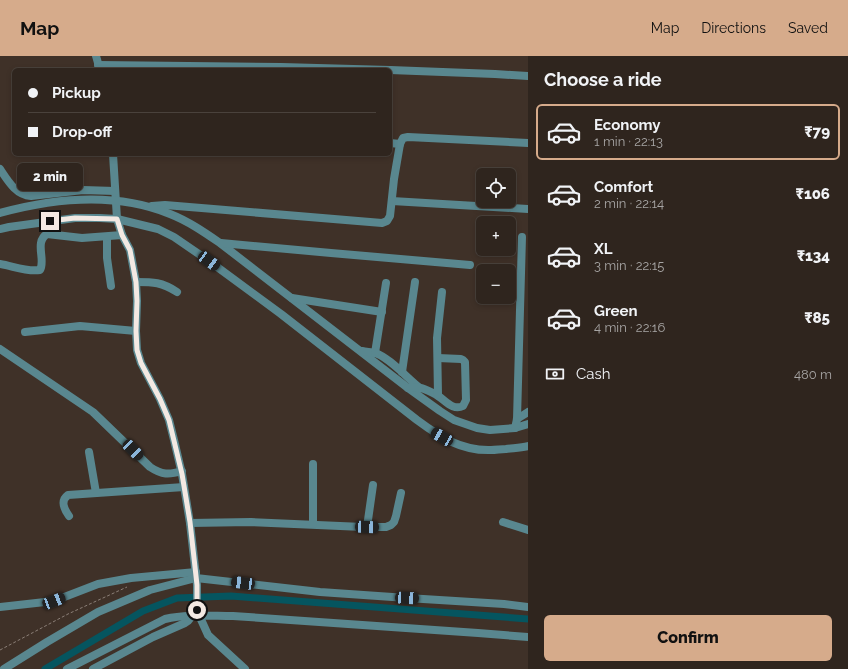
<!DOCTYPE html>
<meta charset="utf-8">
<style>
:root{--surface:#2f251e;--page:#372d27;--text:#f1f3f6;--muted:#a7a5a4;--line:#4a423c;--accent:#d6ab8b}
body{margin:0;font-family:Raleway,sans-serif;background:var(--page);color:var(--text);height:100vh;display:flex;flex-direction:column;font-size:15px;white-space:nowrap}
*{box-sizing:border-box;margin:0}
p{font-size:13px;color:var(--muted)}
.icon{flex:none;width:22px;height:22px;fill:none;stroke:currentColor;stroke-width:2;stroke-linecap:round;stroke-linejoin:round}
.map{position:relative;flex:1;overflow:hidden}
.side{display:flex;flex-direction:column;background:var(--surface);width:320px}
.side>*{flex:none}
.hud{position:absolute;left:12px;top:12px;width:380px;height:88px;border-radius:6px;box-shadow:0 2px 6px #0003,0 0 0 1px var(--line);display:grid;align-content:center;height:88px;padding:0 16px;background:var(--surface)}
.fabs{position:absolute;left:476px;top:112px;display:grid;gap:8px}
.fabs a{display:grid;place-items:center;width:40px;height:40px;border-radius:6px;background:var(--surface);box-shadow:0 2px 6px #0003,0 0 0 1px var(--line);font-size:20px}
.end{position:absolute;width:18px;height:18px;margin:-9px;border:5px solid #f3e9e3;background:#111;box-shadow:0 0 0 2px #111}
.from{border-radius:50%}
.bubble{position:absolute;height:28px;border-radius:6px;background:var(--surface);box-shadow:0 2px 6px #0003,0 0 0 1px var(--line);font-size:13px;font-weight:800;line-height:28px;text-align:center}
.car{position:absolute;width:12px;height:24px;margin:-12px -6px;border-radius:5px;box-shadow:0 0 3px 1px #0007;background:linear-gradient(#222 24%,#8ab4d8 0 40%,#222 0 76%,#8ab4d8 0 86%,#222 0)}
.hud b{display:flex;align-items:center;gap:14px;height:38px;font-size:15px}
.hud b+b{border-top:1px solid var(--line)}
.hud i{width:10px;height:10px;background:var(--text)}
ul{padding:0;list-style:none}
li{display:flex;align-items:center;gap:12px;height:56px;margin:0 8px 6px;padding:0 8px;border:2px solid transparent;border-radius:6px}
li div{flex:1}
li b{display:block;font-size:15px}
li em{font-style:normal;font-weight:800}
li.on{border-color:var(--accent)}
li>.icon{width:36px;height:36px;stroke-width:1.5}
h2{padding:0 16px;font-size:18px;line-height:48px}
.pay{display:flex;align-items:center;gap:10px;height:44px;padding:0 16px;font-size:15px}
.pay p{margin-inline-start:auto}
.action{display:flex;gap:8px;margin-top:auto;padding:8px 16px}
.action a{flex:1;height:46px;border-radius:6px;background:var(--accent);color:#111;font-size:16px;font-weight:800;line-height:46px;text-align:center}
header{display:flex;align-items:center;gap:24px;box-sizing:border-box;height:56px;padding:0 20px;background:var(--accent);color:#111}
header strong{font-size:19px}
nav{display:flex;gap:22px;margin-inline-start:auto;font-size:14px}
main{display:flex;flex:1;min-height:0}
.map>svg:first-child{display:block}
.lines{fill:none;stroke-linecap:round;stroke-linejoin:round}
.canal{stroke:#05555f;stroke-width:7}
.path{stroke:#8b7f77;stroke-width:1;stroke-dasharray:3 2;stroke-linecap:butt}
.minor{stroke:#59878f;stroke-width:8}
.route{stroke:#f3e9e3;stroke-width:5}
</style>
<header>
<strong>Map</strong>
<nav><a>Map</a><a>Directions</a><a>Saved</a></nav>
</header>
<main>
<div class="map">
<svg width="528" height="613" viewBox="0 0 528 613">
<rect width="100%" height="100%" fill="#3f3128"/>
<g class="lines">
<polyline class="canal" points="45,613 143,555 177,542 231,540 528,563"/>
<polyline class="path" points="0,594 68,558 127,531"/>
<g class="minor">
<polyline points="96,0 100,14"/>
<polyline points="98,9 281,11 390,14"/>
<polyline points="390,14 495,18 528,20"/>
<polyline points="390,87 400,88"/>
<polyline points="113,98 117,163 122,179 130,194 136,226 137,245 136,275 137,294 141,307 160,343 169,364 174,384 182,418 190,467 197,529 197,554 199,559 208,579 245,613"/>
<path d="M 0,113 C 8,125 16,139 31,140 L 83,134 L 115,135"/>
<polyline points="392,145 528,153"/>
<polyline points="152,150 165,149 382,167 387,165 390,160 394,123 400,88 403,82 408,81 528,87"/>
<path d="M 0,157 C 55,142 116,136 170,158 C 188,165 204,176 220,187 L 408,332 L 440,355 L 454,364 L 477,372 L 490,374 L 515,372 L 528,368"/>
<path d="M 0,173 L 9,171 L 75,162 L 100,162 L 117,163 L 158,173 L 174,181 L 209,205 L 281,258 L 417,364 C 440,381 461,395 491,394 C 496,394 501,393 506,393 C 513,392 521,392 528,390"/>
<polyline points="107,181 107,202 111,230"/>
<polyline points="221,187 331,197 470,209"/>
<path d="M 0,208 C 13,210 26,216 40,214 C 46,204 34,186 47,178 L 82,182 L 122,179"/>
<path d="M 136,226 C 153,226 162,226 177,236"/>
<polyline points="292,242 382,256"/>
<polyline points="25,276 80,270 136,275"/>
<path d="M 0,293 L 93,356 L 150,411 C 162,419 169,419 182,415"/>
<path d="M 362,295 C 366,296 371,296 375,297 C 389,301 408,323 420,332"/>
<polyline points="375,297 386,227"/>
<polyline points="402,316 415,226"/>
<path d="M 408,332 C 413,332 419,331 424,333 C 429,335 434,337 438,340 C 446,345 453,355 463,350 L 466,344 L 465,306 L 463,304 L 461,303 L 438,302"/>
<polyline points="438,339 437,282 442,236"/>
<polyline points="517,363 528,356"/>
<polyline points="515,372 517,363 522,181"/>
<polyline points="89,396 96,437"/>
<path d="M 69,460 C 64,453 60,445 68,439 L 184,431"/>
<polyline points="503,466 528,474"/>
<polyline points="190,467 251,466 363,471 386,471 391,469 394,466 396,460 401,437"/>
<polyline points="313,468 313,408"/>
<polyline points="367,471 373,429"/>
<polyline points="0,551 54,545 98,528 131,522 196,516"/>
<polyline points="4,613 47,586 98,556 150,534 196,522 320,536 407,542 504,548 528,551"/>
<path d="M 67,613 L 165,563 C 187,558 210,560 233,560 L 478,577 L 528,581"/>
<polyline points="93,613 153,581 185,567 188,565 192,560"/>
</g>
</g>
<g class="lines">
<polyline class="route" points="50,165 75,162 117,163 122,179 130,194 136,226 137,245 136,275 137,294 141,307 160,343 169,364 182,418 190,466 197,529 197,554"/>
</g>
</svg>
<div class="fabs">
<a><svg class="icon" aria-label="locate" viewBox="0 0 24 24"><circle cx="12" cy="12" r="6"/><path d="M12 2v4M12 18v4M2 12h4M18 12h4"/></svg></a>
<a>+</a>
<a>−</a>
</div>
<i class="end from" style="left:197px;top:554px"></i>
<i class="end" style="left:50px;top:165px"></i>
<div class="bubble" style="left:17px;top:107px;width:66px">2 min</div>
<i class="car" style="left:209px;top:205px;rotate:126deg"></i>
<i class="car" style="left:442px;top:381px;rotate:300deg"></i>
<i class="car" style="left:133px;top:394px;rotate:135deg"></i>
<i class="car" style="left:367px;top:471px;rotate:92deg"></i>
<i class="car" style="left:243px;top:527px;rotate:277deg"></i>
<i class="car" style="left:407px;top:542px;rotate:93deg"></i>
<i class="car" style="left:54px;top:545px;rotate:69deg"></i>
<div class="hud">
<b><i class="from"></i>Pickup</b>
<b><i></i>Drop-off</b>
</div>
</div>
<section class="side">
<h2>Choose a ride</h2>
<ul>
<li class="on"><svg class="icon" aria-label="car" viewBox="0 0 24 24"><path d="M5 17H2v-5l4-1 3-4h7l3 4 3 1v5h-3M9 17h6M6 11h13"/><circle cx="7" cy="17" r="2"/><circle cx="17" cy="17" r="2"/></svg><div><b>Economy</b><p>1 min · 22:13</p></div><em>₹79</em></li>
<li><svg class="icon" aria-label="car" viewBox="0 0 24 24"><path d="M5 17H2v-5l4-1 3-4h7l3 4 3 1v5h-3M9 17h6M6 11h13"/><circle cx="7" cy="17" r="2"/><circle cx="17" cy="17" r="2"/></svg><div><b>Comfort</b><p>2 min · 22:14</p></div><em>₹106</em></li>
<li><svg class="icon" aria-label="car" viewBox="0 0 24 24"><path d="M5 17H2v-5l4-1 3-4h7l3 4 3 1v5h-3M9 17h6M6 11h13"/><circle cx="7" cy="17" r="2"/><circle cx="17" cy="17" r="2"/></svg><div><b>XL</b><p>3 min · 22:15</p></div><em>₹134</em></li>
<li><svg class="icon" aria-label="car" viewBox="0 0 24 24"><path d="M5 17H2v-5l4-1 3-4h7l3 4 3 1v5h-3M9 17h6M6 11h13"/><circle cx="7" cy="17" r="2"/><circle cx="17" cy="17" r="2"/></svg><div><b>Green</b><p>4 min · 22:16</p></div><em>₹85</em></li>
</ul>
<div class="pay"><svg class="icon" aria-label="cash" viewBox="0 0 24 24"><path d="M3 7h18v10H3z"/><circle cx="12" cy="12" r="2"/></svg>Cash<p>480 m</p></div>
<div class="action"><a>Confirm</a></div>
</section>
</main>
